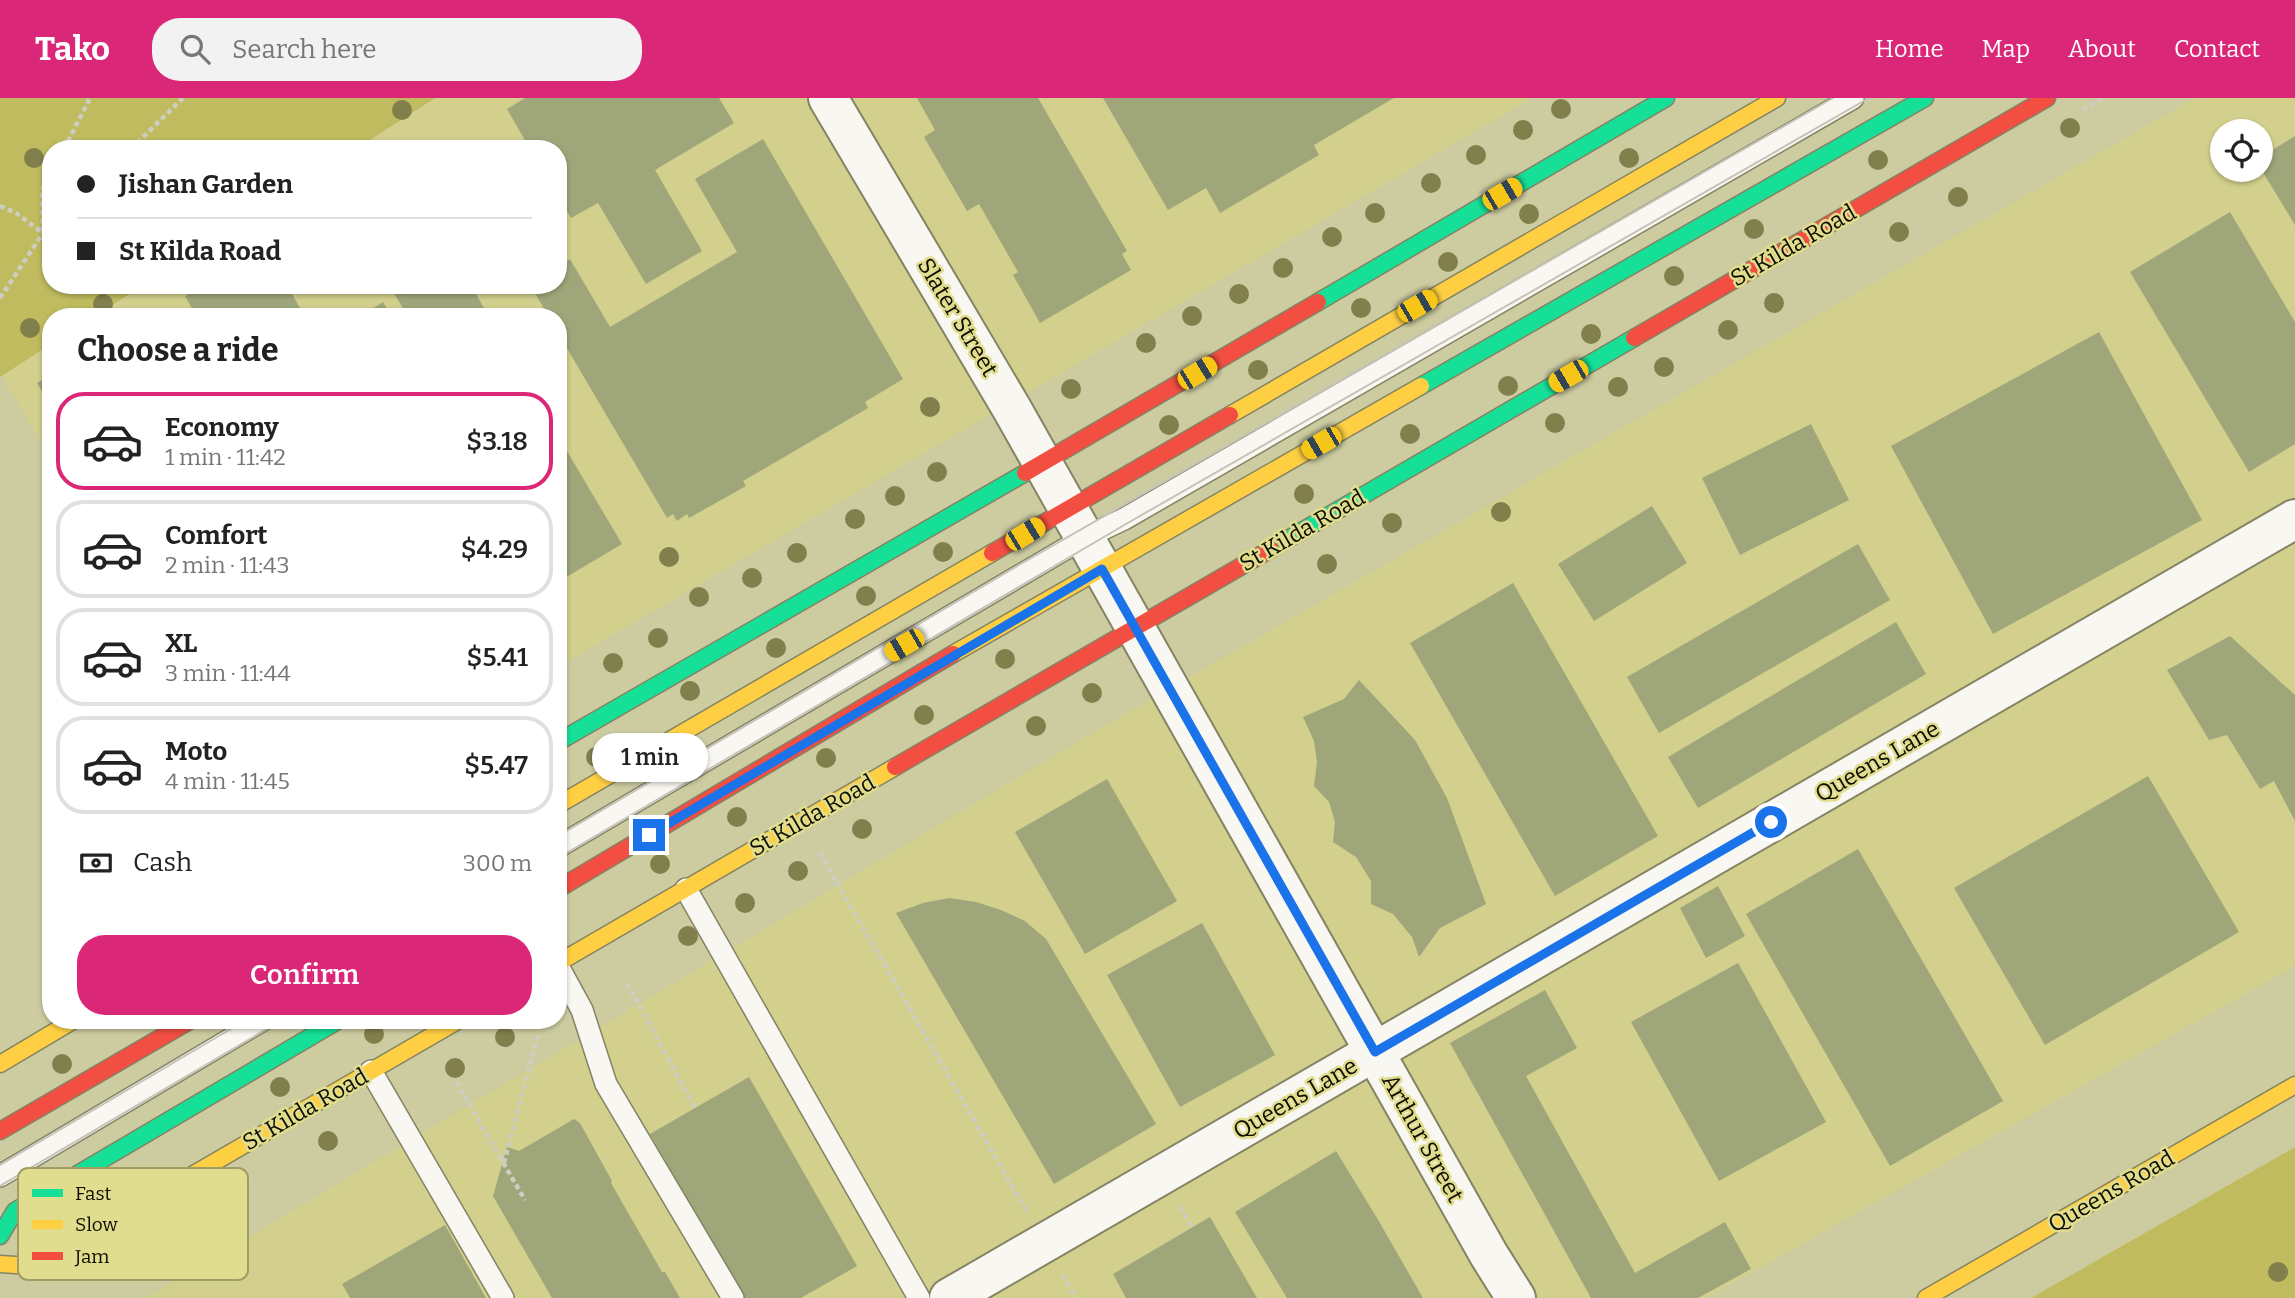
<!DOCTYPE html>
<meta charset="utf-8">
<style>
:root{--surface:#fff;--page:#f2f2f2;--text:#222;--muted:#767676;--line:#e0e0e0;--accent:#db2777}
body{margin:0;font-family:Bitter,serif;background:var(--page);color:var(--text);height:100vh;display:flex;flex-direction:column;font-size:26px;white-space:nowrap}
*{box-sizing:border-box;margin:0}
p{font-size:23px;color:var(--muted)}
.icon{flex:none;width:38px;height:38px;fill:none;stroke:currentColor;stroke-width:2;stroke-linecap:round;stroke-linejoin:round}
.map{position:relative;flex:1;overflow:hidden}
.sheet{position:absolute;left:42px;top:210px;width:525px;height:721px;display:flex;flex-direction:column;background:var(--surface);border-radius:28px;box-shadow:0 2px 5px #0004}
.sheet>*{flex:none}
.top-card{position:absolute;left:42px;top:42px;width:525px;height:154px;border-radius:28px;box-shadow:0 2px 5px #0004;display:grid;align-content:center;height:154px;padding:0 35px;background:var(--surface)}
.fabs{position:absolute;left:2210px;top:21px;display:grid;gap:14px}
.fabs a{display:grid;place-items:center;width:63px;height:63px;border-radius:50%;background:var(--surface);box-shadow:0 2px 5px #0004;font-size:35px}
.end{position:absolute;width:32px;height:32px;margin:-16px;border:9px solid #1a73e8;background:#fff;box-shadow:0 0 0 4px #fff}
.from{border-radius:50%}
.bubble{position:absolute;height:49px;border-radius:24px;background:var(--surface);box-shadow:0 2px 5px #0004;font-size:23px;font-weight:600;line-height:49px;text-align:center}
.car{position:absolute;width:21px;height:42px;margin:-21px -10px;border-radius:9px;box-shadow:0 0 5px 2px #0007;background:linear-gradient(#f5c518 24%,#345 0 40%,#f5c518 0 76%,#345 0 86%,#f5c518 0)}
.top-card b{display:flex;align-items:center;gap:24px;height:66px;font-size:26px}
.top-card b+b{border-top:2px solid var(--line)}
.top-card i{width:18px;height:18px;background:var(--text)}
ul{padding:0;list-style:none}
li{display:flex;align-items:center;gap:21px;height:98px;margin:0 14px 10px;padding:0 21px;border:4px solid var(--line);border-radius:28px}
li div{flex:1}
li b{display:block;font-size:26px}
li em{font-style:normal;font-weight:600}
li.selected{border-color:var(--accent)}
li>.icon{width:63px;height:63px;stroke-width:1.5}
h2{padding:0 35px;font-size:32px;line-height:84px}
.pay{display:flex;align-items:center;gap:18px;height:77px;padding:0 35px;font-size:26px}
.pay p{margin-inline-start:auto}
.cta{display:flex;gap:14px;margin-top:auto;padding:14px 35px}
.cta a{flex:1;height:80px;border-radius:28px;background:var(--accent);color:#fff;font-size:28px;font-weight:600;line-height:80px;text-align:center}
header{display:flex;align-items:center;gap:42px;box-sizing:border-box;height:98px;padding:0 35px;background:var(--accent);color:#fff}
header strong{font-size:33px}
nav{display:flex;gap:38px;margin-inline-start:auto;font-size:24px}
.search{width:490px;height:63px;background:var(--page);display:flex;align-items:center;gap:18px;box-sizing:border-box;padding:0 24px;border-radius:28px;color:var(--muted);font-size:26px}
.map>svg:first-child{display:block}
.built{fill:#d3d08d;fill-rule:evenodd}
.green{fill:#bfbb5e}
.building{fill:#9ea67a}
.lines{fill:none;stroke-linecap:round;stroke-linejoin:round}
.lane-casing{stroke:#848364;stroke-width:24}
.street-casing{stroke:#848364;stroke-width:42}
.fast-casing{stroke:#848364;stroke-width:19}
.slow-casing{stroke:#848364;stroke-width:19}
.jam-casing{stroke:#848364;stroke-width:19}
.path{stroke:#cecec0;stroke-width:4.5;stroke-dasharray:5 3.5;stroke-linecap:butt}
.lane{stroke:#f8f7f1;stroke-width:21}
.street{stroke:#f8f7f1;stroke-width:38}
.fast{stroke:#16e098;stroke-width:16}
.slow{stroke:#ffcf43;stroke-width:16}
.jam{stroke:#f24e42;stroke-width:16}
.tram{stroke:#c3c3b7;stroke-width:2}
.tree{fill:#817f4c}
.route{stroke:#1a73e8;stroke-width:9}
.labels{text-anchor:middle;stroke-width:5;stroke-linejoin:round;paint-order:stroke}
.street-label{font-size:23px;fill:#0e0c00;stroke:#e0dd8e}
.key{fill:#e0dd8e;stroke:#a19e63;stroke-width:2}
.key-label{font-size:19px;fill:#0e0c00}
</style>
<header>
<strong>Tako</strong>
<div class="search"><svg class="icon" aria-label="search" viewBox="0 0 24 24"><circle cx="10" cy="10" r="6"/><path d="M15 15l6 6"/></svg>Search here</div>
<nav><a>Home</a><a>Map</a><a>About</a><a>Contact</a></nav>
</header>
<div class="map">
<svg width="2295" height="1200" viewBox="0 0 2295 1200">
<rect width="100%" height="100%" fill="#cdcca1"/>
<g class="built">
<polygon points="435,0 1532,0 558,569 558,219 94,219 143,187 558,187 558,51 356,51"/>
<path d="M 2195,0 L 2295,0 L 2295,868 L 1706,1200 L 146,1200 L 1103,629 ZM 2222,33 L 2261,33 L 2261,72 L 2222,72 Z"/>
<polygon points="51,246 51,361 2,278"/>
</g>
<g class="green">
<polygon points="0,0 435,0 356,51 51,51 51,187 143,187 94,219 51,219 51,246 0,279"/>
<polygon points="2295,1049 2295,1200 2031,1200"/>
</g>
<g class="building">
<polygon points="525,0 719,0 734,25 655,72 702,153 646,186 598,105 571,120 558,98 558,51 530,51 507,11"/>
<polygon points="917,0 1038,0 1127,153 1122,156 1131,172 1040,225 1013,177 1018,174 979,106 967,113 924,39 935,32"/>
<polygon points="1103,0 1394,0 1314,47 1319,57 1220,115 1206,90 1168,112"/>
<polygon points="2295,38 2295,127 2261,71 2261,59"/>
<polygon points="763,41 903,281 865,304 868,310 743,383 746,388 689,420 687,416 677,423 673,416 667,420 558,235 558,219 549,219 530,187 558,187 558,169 570,161 610,229 737,154 695,81"/>
<polygon points="2230,114 2295,224 2295,346 2249,374 2130,174"/>
<polygon points="203,187 287,187 305,219 186,219 194,214 185,198"/>
<polygon points="389,187 471,187 489,219 393,219 404,212"/>
<polygon points="383,204 392,219 374,219 370,212"/>
<polygon points="2099,234 2202,422 1993,536 1891,348"/>
<polygon points="51,277 51,308 37,285"/>
<polygon points="1811,326 1849,402 1740,457 1702,380"/>
<polygon points="558,338 622,446 558,484"/>
<polygon points="1652,408 1687,465 1594,523 1558,466"/>
<polygon points="1858,446 1890,502 1659,635 1627,579"/>
<polygon points="1513,485 1658,738 1555,798 1410,545"/>
<polygon points="1896,524 1926,576 1698,710 1668,659"/>
<polygon points="2230,538 2295,597 2295,723 2274,683 2260,691 2227,637 2209,642 2167,572"/>
<polygon points="1359,582 1415,642 1447,700 1486,806 1440,830 1419,859 1412,839 1393,816 1371,806 1371,783 1356,759 1333,744 1335,724 1329,704 1314,688 1317,664 1314,643 1303,619 1344,601"/>
<polygon points="2148,678 2239,834 2045,947 1954,790"/>
<polygon points="1107,681 1177,803 1085,856 1015,734"/>
<polygon points="1858,751 2003,1003 1890,1068 1746,816"/>
<polygon points="1718,788 1745,838 1706,860 1680,810"/>
<polygon points="949,800 976,804 1001,812 1025,823 1046,841 1156,1026 1054,1086 896,815 923,805"/>
<polygon points="1202,825 1275,957 1180,1009 1107,877"/>
<polygon points="1738,865 1826,1024 1719,1083 1631,924"/>
<polygon points="1545,892 1577,950 1526,978 1635,1175 1725,1124 1751,1171 1698,1200 1591,1200 1450,945"/>
<polygon points="749,979 857,1168 801,1200 744,1200 650,1036"/>
<polygon points="574,1021 580,1025 612,1083 611,1085 662,1174 665,1174 680,1200 552,1200 493,1098 507,1049 519,1053"/>
<polygon points="1336,1053 1377,1120 1423,1200 1287,1200 1235,1114"/>
<polygon points="1210,1119 1257,1200 1126,1200 1113,1176"/>
<polygon points="445,1127 486,1200 350,1200 342,1186"/>
</g>
<g class="lines">
<defs>
<g id="lane">
<polyline points="558,749 1084,440 1124,421 1853,0"/>
<polyline points="686,791 919,1200"/>
<polyline points="558,868 582,912 606,986 733,1200"/>
<polyline points="371,973 503,1200"/>
<polyline points="0,1078 263,922"/>
</g>
<g id="street">
<polyline points="828,0 1012,311 1489,1157 1516,1200"/>
<polyline points="949,1200 2295,421"/>
</g>
<g id="fast">
<polyline points="1318,204 1666,0"/>
<polyline points="1421,288 1925,0"/>
<polyline points="1271,451 1634,240"/>
<polyline points="558,644 1025,375"/>
<polyline points="0,1138 15,1113 339,922"/>
</g>
<g id="slow">
<polyline points="1230,317 1777,0"/>
<polyline points="953,556 1421,288"/>
<polyline points="558,707 992,455"/>
<polyline points="558,865 895,669"/>
<polyline points="0,966 74,922"/>
<polyline points="0,1166 31,1168 58,1155 459,922"/>
<polyline points="1926,1200 2295,987"/>
</g>
<g id="jam">
<polyline points="1634,240 2047,0"/>
<polyline points="1025,375 1318,204"/>
<polyline points="992,455 1230,317"/>
<polyline points="895,669 1271,451"/>
<polyline points="558,791 953,556"/>
<polyline points="0,1033 191,922"/>
</g>
</defs>
<use href="#lane" class="lane-casing"/>
<use href="#street" class="street-casing"/>
<use href="#fast" class="fast-casing"/>
<use href="#slow" class="slow-casing"/>
<use href="#jam" class="jam-casing"/>
<g class="path">
<polyline points="2083,12 2103,0"/>
<polyline points="64,51 90,0"/>
<polyline points="131,51 183,0"/>
<polyline points="0,108 16,115 43,135"/>
<polyline points="43,134 42,92 51,75"/>
<polyline points="0,200 43,135 51,128"/>
<polyline points="820,755 1027,1114"/>
<polyline points="627,885 695,1010"/>
<polyline points="495,930 510,922"/>
<polyline points="456,984 525,1102"/>
<polyline points="504,1065 538,937"/>
<polyline points="1180,1109 1192,1130"/>
<polyline points="1062,1177 1076,1200"/>
</g>
<use href="#lane" class="lane"/>
<use href="#street" class="street"/>
<use href="#fast" class="fast"/>
<use href="#slow" class="slow"/>
<use href="#jam" class="jam"/>
<g class="tram">
<polyline points="558,738 1019,467 1833,0"/>
<polyline points="558,760 1126,426 1869,0"/>
<polyline points="0,1067 246,922"/>
<polyline points="0,1088 282,922"/>
</g>
</g>
<g class="tree">
<circle cx="1561" cy="11" r="10"/>
<circle cx="402" cy="12" r="10"/>
<circle cx="2070" cy="30" r="10"/>
<circle cx="1523" cy="32" r="10"/>
<circle cx="1476" cy="57" r="10"/>
<circle cx="34" cy="60" r="10"/>
<circle cx="1629" cy="60" r="10"/>
<circle cx="1878" cy="62" r="10"/>
<circle cx="1431" cy="85" r="10"/>
<circle cx="1958" cy="99" r="10"/>
<circle cx="1375" cy="115" r="10"/>
<circle cx="1529" cy="116" r="10"/>
<circle cx="1754" cy="131" r="10"/>
<circle cx="1899" cy="134" r="10"/>
<circle cx="1332" cy="139" r="10"/>
<circle cx="1448" cy="164" r="10"/>
<circle cx="1283" cy="170" r="10"/>
<circle cx="1674" cy="178" r="10"/>
<circle cx="1239" cy="196" r="10"/>
<circle cx="1774" cy="205" r="10"/>
<circle cx="103" cy="206" r="10"/>
<circle cx="1361" cy="210" r="10"/>
<circle cx="1192" cy="218" r="10"/>
<circle cx="30" cy="230" r="10"/>
<circle cx="1728" cy="232" r="10"/>
<circle cx="1591" cy="236" r="10"/>
<circle cx="1146" cy="245" r="10"/>
<circle cx="1664" cy="269" r="10"/>
<circle cx="1258" cy="272" r="10"/>
<circle cx="1508" cy="288" r="10"/>
<circle cx="1618" cy="289" r="10"/>
<circle cx="1071" cy="291" r="10"/>
<circle cx="930" cy="309" r="10"/>
<circle cx="1555" cy="325" r="10"/>
<circle cx="1169" cy="327" r="10"/>
<circle cx="1410" cy="336" r="10"/>
<circle cx="937" cy="374" r="10"/>
<circle cx="1304" cy="396" r="10"/>
<circle cx="895" cy="398" r="10"/>
<circle cx="1501" cy="414" r="10"/>
<circle cx="855" cy="421" r="10"/>
<circle cx="1392" cy="425" r="10"/>
<circle cx="943" cy="454" r="10"/>
<circle cx="797" cy="455" r="10"/>
<circle cx="669" cy="459" r="10"/>
<circle cx="1327" cy="466" r="10"/>
<circle cx="752" cy="480" r="10"/>
<circle cx="866" cy="498" r="10"/>
<circle cx="699" cy="499" r="10"/>
<circle cx="658" cy="540" r="10"/>
<circle cx="776" cy="550" r="10"/>
<circle cx="1005" cy="561" r="10"/>
<circle cx="613" cy="565" r="10"/>
<circle cx="690" cy="593" r="10"/>
<circle cx="1092" cy="595" r="10"/>
<circle cx="924" cy="617" r="10"/>
<circle cx="1036" cy="628" r="10"/>
<circle cx="596" cy="659" r="10"/>
<circle cx="826" cy="660" r="10"/>
<circle cx="737" cy="719" r="10"/>
<circle cx="862" cy="731" r="10"/>
<circle cx="660" cy="766" r="10"/>
<circle cx="798" cy="773" r="10"/>
<circle cx="745" cy="805" r="10"/>
<circle cx="688" cy="838" r="10"/>
<circle cx="374" cy="936" r="10"/>
<circle cx="505" cy="939" r="10"/>
<circle cx="62" cy="966" r="10"/>
<circle cx="455" cy="970" r="10"/>
<circle cx="280" cy="989" r="10"/>
<circle cx="328" cy="1043" r="10"/>
<circle cx="2278" cy="1174" r="10"/>
</g>
<g class="lines">
<polyline class="route" points="649,737 1102,471 1375,954 1771,724"/>
</g>
<g class="labels">
<g class="street-label">
<text transform="translate(1793 147) rotate(-30)" y="8">St Kilda Road</text>
<text transform="translate(958 219) rotate(59)" y="8">Slater Street</text>
<text transform="translate(1302 432) rotate(-30)" y="8">St Kilda Road</text>
<text transform="translate(1877 663) rotate(-30)" y="8">Queens Lane</text>
<text transform="translate(812 717) rotate(-30)" y="8">St Kilda Road</text>
<text transform="translate(1295 1000) rotate(-30)" y="8">Queens Lane</text>
<text transform="translate(305 1011) rotate(-30)" y="8">St Kilda Road</text>
<text transform="translate(1423 1040) rotate(61)" y="8">Arthur Street</text>
<text transform="translate(2111 1093) rotate(-30)" y="8">Queens Road</text>
</g>
</g>
<rect x="18" y="1070" width="230" height="112" rx="10" class="key"/>
<rect x="32" y="1091" width="31" height="8" fill="#16e098"/>
<rect x="32" y="1122" width="31" height="9" fill="#ffcf43"/>
<rect x="32" y="1154" width="31" height="8" fill="#f24e42"/>
<g class="key-label">
<text x="75" y="1102">Fast</text>
<text x="75" y="1133">Slow</text>
<text x="75" y="1165">Jam</text>
</g>
</svg>
<div class="fabs">
<a><svg class="icon" aria-label="locate" viewBox="0 0 24 24"><circle cx="12" cy="12" r="6"/><path d="M12 2v4M12 18v4M2 12h4M18 12h4"/></svg></a>
</div>
<i class="end from" style="left:1771px;top:724px"></i>
<i class="end" style="left:649px;top:737px"></i>
<div class="bubble" style="left:592px;top:635px;width:116px">1 min</div>
<i class="car" style="left:1502px;top:96px;rotate:60deg"></i>
<i class="car" style="left:1417px;top:208px;rotate:60deg"></i>
<i class="car" style="left:1197px;top:275px;rotate:59deg"></i>
<i class="car" style="left:1568px;top:278px;rotate:240deg"></i>
<i class="car" style="left:1321px;top:345px;rotate:240deg"></i>
<i class="car" style="left:1025px;top:436px;rotate:59deg"></i>
<i class="car" style="left:904px;top:547px;rotate:240deg"></i>
<div class="top-card">
<b><i class="from"></i>Jishan Garden</b>
<b><i></i>St Kilda Road</b>
</div>
<section class="sheet">
<h2>Choose a ride</h2>
<ul>
<li class="selected"><svg class="icon" aria-label="car" viewBox="0 0 24 24"><path d="M5 17H2v-5l4-1 3-4h7l3 4 3 1v5h-3M9 17h6M6 11h13"/><circle cx="7" cy="17" r="2"/><circle cx="17" cy="17" r="2"/></svg><div><b>Economy</b><p>1 min · 11:42</p></div><em>$3.18</em></li>
<li><svg class="icon" aria-label="car" viewBox="0 0 24 24"><path d="M5 17H2v-5l4-1 3-4h7l3 4 3 1v5h-3M9 17h6M6 11h13"/><circle cx="7" cy="17" r="2"/><circle cx="17" cy="17" r="2"/></svg><div><b>Comfort</b><p>2 min · 11:43</p></div><em>$4.29</em></li>
<li><svg class="icon" aria-label="car" viewBox="0 0 24 24"><path d="M5 17H2v-5l4-1 3-4h7l3 4 3 1v5h-3M9 17h6M6 11h13"/><circle cx="7" cy="17" r="2"/><circle cx="17" cy="17" r="2"/></svg><div><b>XL</b><p>3 min · 11:44</p></div><em>$5.41</em></li>
<li><svg class="icon" aria-label="car" viewBox="0 0 24 24"><path d="M5 17H2v-5l4-1 3-4h7l3 4 3 1v5h-3M9 17h6M6 11h13"/><circle cx="7" cy="17" r="2"/><circle cx="17" cy="17" r="2"/></svg><div><b>Moto</b><p>4 min · 11:45</p></div><em>$5.47</em></li>
</ul>
<div class="pay"><svg class="icon" aria-label="cash" viewBox="0 0 24 24"><path d="M3 7h18v10H3z"/><circle cx="12" cy="12" r="2"/></svg>Cash<p>300 m</p></div>
<div class="cta"><a>Confirm</a></div>
</section>
</div>
